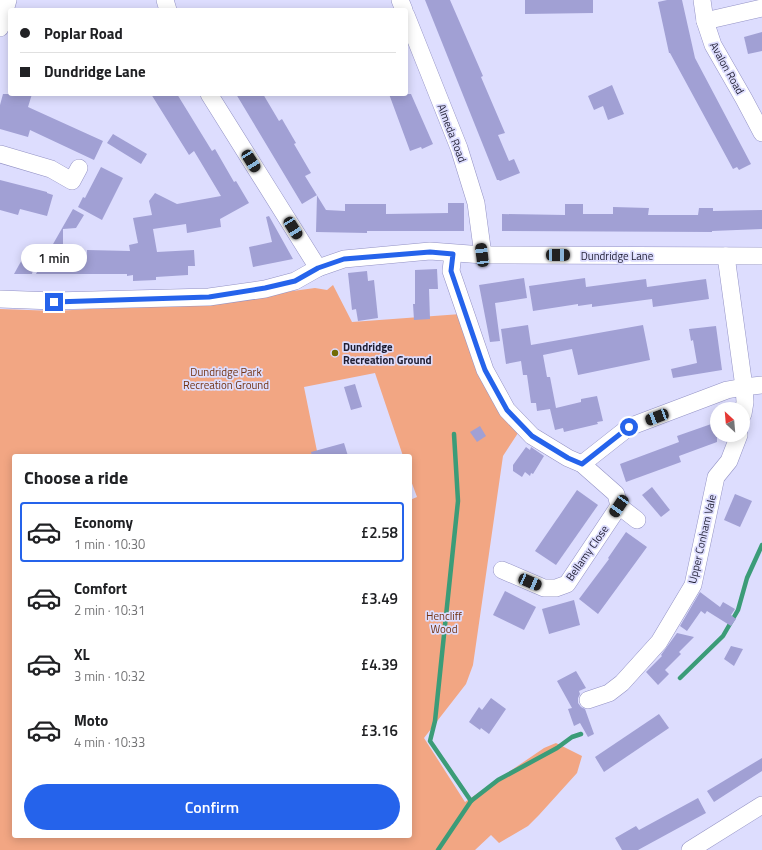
<!DOCTYPE html>
<meta charset="utf-8">
<style>
:root{--surface:#fff;--page:#f2f2f2;--text:#202124;--muted:#757577;--line:#e0e0e0;--accent:#2563eb}
body{margin:0;font-family:"Titillium Web",sans-serif;background:var(--page);color:var(--text);height:100vh;display:flex;flex-direction:column;font-size:15px;white-space:nowrap}
*{box-sizing:border-box;margin:0}
p{font-size:13px;color:var(--muted)}
.icon{flex:none;width:22px;height:22px;fill:none;stroke:currentColor;stroke-width:2;stroke-linecap:round;stroke-linejoin:round}
.map{position:relative;flex:1;overflow:hidden}
.panel{position:absolute;left:12px;top:454px;width:400px;height:384px;display:flex;flex-direction:column;background:var(--surface);border-radius:4px;box-shadow:0 2px 10px #0003}
.panel>*{flex:none}
.hud{position:absolute;left:8px;top:8px;width:400px;height:88px;border-radius:4px;box-shadow:0 2px 10px #0003;display:grid;align-content:center;height:88px;padding:0 12px;background:var(--surface)}
.needle{width:26px;rotate:334deg}
.fabs{position:absolute;left:710px;top:402px;display:grid;gap:8px}
.fabs a{display:grid;place-items:center;width:40px;height:40px;border-radius:50%;background:var(--surface);box-shadow:0 2px 10px #0003;font-size:20px}
.end{position:absolute;width:18px;height:18px;margin:-9px;border:5px solid #2563eb;background:#fff;box-shadow:0 0 0 2px #fff}
.from{border-radius:50%}
.bubble{position:absolute;height:28px;border-radius:14px;background:var(--surface);box-shadow:0 2px 10px #0003;font-size:13px;font-weight:600;line-height:28px;text-align:center}
.car{position:absolute;width:12px;height:24px;margin:-12px -6px;border-radius:5px;box-shadow:0 0 3px 1px #0007;background:linear-gradient(#222 24%,#8ab4d8 0 40%,#222 0 76%,#8ab4d8 0 86%,#222 0)}
.hud b{display:flex;align-items:center;gap:14px;height:38px;font-size:15px}
.hud b+b{border-top:1px solid var(--line)}
.hud i{width:10px;height:10px;background:var(--text)}
ul{padding:0;list-style:none}
li{display:flex;align-items:center;gap:12px;height:60px;margin:0 8px 6px;padding:0 4px;border:2px solid transparent;border-radius:4px}
li div{flex:1}
li b{display:block;font-size:15px}
li em{font-style:normal;font-weight:600}
li.on{border-color:var(--accent)}
li>.icon{width:36px;height:36px;stroke-width:1.5}
h2{padding:0 12px;font-size:18px;line-height:48px}
.primary-button{display:flex;gap:8px;margin-top:auto;padding:8px 12px}
.primary-button a{flex:1;height:46px;border-radius:24px;background:var(--accent);color:#fff;font-size:16px;font-weight:600;line-height:46px;text-align:center}
.map>svg:first-child{display:block}
.green{fill:#f2a683;fill-rule:evenodd}
.lines{fill:none;stroke-linecap:round;stroke-linejoin:round}
.stream{stroke:#3b9c78;stroke-width:4.5}
.building{fill:#a1a0d4}
.minor-casing{stroke:#9392c5;stroke-width:18}
.minor{stroke:#fff;stroke-width:17}
.route{stroke:#2563eb;stroke-width:5}
.poi-dot{fill:#726b06;stroke:#ddddfe;stroke-width:1.5}
.labels{text-anchor:middle;stroke-width:3.5;stroke-linejoin:round;paint-order:stroke}
.street-label{font-size:11px;fill:#1f1e32;stroke:#ddddfe}
.poi-label{font-size:11px;font-weight:bold;fill:#1f1e32;stroke:#ddddfe;text-anchor:start}
.park-label{font-size:11px;fill:#723313;stroke:#ddddfe}
</style>
<div class="map">
<svg width="762" height="850" viewBox="0 0 762 850">
<rect width="100%" height="100%" fill="#ddddfe"/>
<path class="green" d="M 333,285 L 352,322 L 461,314 L 518,433 L 503,456 L 473,665 L 466,684 L 424,738 L 465,802 L 544,748 L 556,743 L 582,756 L 577,773 L 539,815 L 528,826 L 499,843 L 491,835 L 475,850 L 0,850 L 0,309 L 56,311 L 220,301 L 315,288 L 327,290 ZM 375,373 L 403,456 L 410,456 L 410,478 L 417,497 L 410,500 L 410,836 L 14,836 L 14,456 L 318,456 L 304,387 Z"/>
<g class="lines">
<g class="stream">
<polyline points="454,434 458,501 435,721 430,741 471,801"/>
<polyline points="680,678 723,636 738,610 747,578 762,545"/>
<polyline points="438,850 471,801 498,780 557,748 572,737 581,734"/>
</g>
</g>
<g class="building">
<polygon points="425,0 450,0 483,76 481,77 505,133 498,135 509,161 514,159 520,173 500,181 499,180 497,180"/>
<polygon points="525,0 593,0 593,13 525,14"/>
<polygon points="667,0 682,0 695,58 751,164 739,170 737,167 733,169 670,53 669,53 658,2"/>
<polygon points="762,32 762,51 748,54 744,37"/>
<polygon points="612,85 624,114 608,120 603,106 594,110 588,96"/>
<polygon points="3,94 32,94 28,107 103,141 94,160 30,130 28,137 0,129 0,105"/>
<polygon points="151,94 177,94 212,151 215,149 234,182 236,181 249,203 220,219 221,227 187,233 186,224 153,229 157,252 194,250 195,266 188,266 188,275 156,277 156,280 133,281 133,275 127,276 127,274 36,274 73,209 84,215 76,228 63,229 63,256 87,257 87,250 130,251 129,245 138,243 133,218 152,215 149,201 155,193 177,204 221,196 194,151 189,155"/>
<polygon points="236,94 263,94 279,121 282,119 296,143 294,144 311,173 305,176 326,210 345,211 345,204 386,204 386,214 448,213 448,203 464,203 464,231 367,231 367,233 316,232 317,195 302,204"/>
<polygon points="389,94 411,94 433,144 422,149 421,147 410,151"/>
<polygon points="113,134 147,154 141,164 107,143"/>
<polygon points="101,167 123,178 102,220 78,207 83,197 85,198 87,194"/>
<polygon points="0,180 47,192 47,193 53,195 47,216 20,209 18,215 0,210"/>
<polygon points="565,204 583,204 583,214 613,214 613,207 649,208 648,215 698,215 699,208 713,208 713,211 762,210 762,229 712,231 712,232 502,231 502,214 565,215"/>
<polygon points="269,216 293,259 253,267 249,247 272,242 266,217"/>
<polygon points="37,255 32,274 14,274 24,256"/>
<polygon points="437,269 438,289 429,289 430,319 414,320 413,304 415,304 415,270"/>
<polygon points="367,271 368,281 374,280 378,318 358,321 356,309 352,310 348,273"/>
<polygon points="524,278 527,298 495,303 500,341 490,342 479,285"/>
<polygon points="585,278 586,287 646,279 647,287 706,279 709,299 653,307 652,299 592,307 592,304 578,306 578,304 533,311 529,286"/>
<polygon points="528,325 531,345 643,325 650,360 578,375 572,349 543,355 547,377 550,377 556,408 581,402 581,399 597,396 603,421 597,422 598,424 564,432 563,428 555,430 550,409 537,411 536,403 531,403 527,375 523,375 521,361 506,364 501,329"/>
<polygon points="716,326 722,370 673,378 671,369 697,363 693,340 691,341 689,329"/>
<polygon points="355,384 362,407 351,410 344,387"/>
<polygon points="717,422 717,442 679,456 681,462 626,482 620,464 679,442 677,436"/>
<polygon points="480,426 486,436 477,442 470,432"/>
<polygon points="344,443 348,456 312,456 311,452"/>
<polygon points="526,447 530,450 531,447 544,456 533,474 531,473 530,476 525,472 522,477 513,471 513,465"/>
<polygon points="652,487 670,510 661,517 642,495"/>
<polygon points="577,490 598,505 556,565 535,551"/>
<polygon points="735,494 752,501 740,527 724,520"/>
<polygon points="626,532 647,547 598,614 579,599 609,559 608,558"/>
<polygon points="505,591 536,607 524,630 493,615"/>
<polygon points="700,592 720,607 723,602 735,609 731,615 736,619 731,626 707,611 705,614 701,611 687,631 680,626"/>
<polygon points="574,600 580,625 549,634 542,609"/>
<polygon points="677,633 694,637 679,652 681,654 665,670 669,674 658,685 646,672 662,656 661,655"/>
<polygon points="731,646 743,649 734,666 724,659"/>
<polygon points="576,671 586,688 579,691 580,694 578,698 578,703 581,707 585,709 594,734 588,737 580,723 574,726 568,709 572,708 557,681"/>
<polygon points="491,698 506,709 489,734 481,728 480,730 469,722 479,707 482,710"/>
<polygon points="659,714 669,728 604,772 595,757"/>
<polygon points="762,758 762,771 714,802 707,791"/>
<polygon points="698,798 706,813 638,850 622,850 615,838 636,826 639,830"/>
</g>
<g class="lines">
<defs>
<g id="minor">
<polyline points="165,0 168,10"/>
<polyline points="400,0 404,10"/>
<polyline points="702,0 705,21 713,45 744,99 762,133"/>
<polyline points="406,15 459,148 476,203 483,255"/>
<polyline points="705,21 762,8"/>
<polyline points="0,28 8,0"/>
<polyline points="209,94 318,268"/>
<polyline points="0,154 51,169 72,181 79,168"/>
<polyline points="453,254 451,271 485,370 507,410 532,436 568,458 582,464 616,494 619,506 567,584 556,588 544,588 502,570"/>
<polyline points="726,256 744,387 745,402 743,414"/>
<polyline points="0,299 54,301 209,297 265,289 295,281 318,268 344,259 430,251 483,255 762,256"/>
<polyline points="582,464 629,427 727,390 744,387 762,385"/>
<polyline points="619,506 637,520"/>
<polyline points="588,700 609,693 622,683 659,642 693,585 716,477 729,461 739,435"/>
<polyline points="690,850 762,805"/>
</g>
</defs>
<use href="#minor" class="minor-casing"/>
<use href="#minor" class="minor"/>
</g>
<g class="lines">
<polyline class="route" points="54,302 209,297 265,288 295,281 318,268 344,259 430,252 453,254 451,271 480,356 485,370 507,410 532,436 568,458 582,464 629,427"/>
</g>
<circle class="poi-dot" cx="335" cy="353" r="4"/>
<g class="labels">
<g class="street-label">
<text transform="translate(727 68) rotate(61)" y="4">Avalon Road</text>
<text transform="translate(452 133) rotate(69)" y="4">Almeda Road</text>
<text x="617" y="260">Dundridge Lane</text>
<text transform="translate(702 539) rotate(-77)" y="4">Upper Conham Vale</text>
<text transform="translate(587 553) rotate(-55)" y="4">Bellamy Close</text>
</g>
<g class="poi-label">
<text x="343" y="351">Dundridge<tspan x="343" dy="13">Recreation Ground</tspan></text>
</g>
<g class="park-label">
<text x="226" y="376">Dundridge Park<tspan x="226" dy="13">Recreation Ground</tspan></text>
<text x="444" y="620">Hencliff<tspan x="444" dy="13">Wood</tspan></text>
</g>
</g>
</svg>
<div class="fabs">
<a><svg class="needle" viewBox="-14 -14 28 28"><path d="M0-13l5 13h-10z" fill="#e53935"/><path d="M0 13l5-13h-10z" fill="#757577"/></svg></a>
</div>
<i class="end from" style="left:629px;top:427px"></i>
<i class="end" style="left:54px;top:302px"></i>
<div class="bubble" style="left:21px;top:244px;width:66px">1 min</div>
<i class="car" style="left:251px;top:161px;rotate:148deg"></i>
<i class="car" style="left:293px;top:228px;rotate:148deg"></i>
<i class="car" style="left:482px;top:255px;rotate:353deg"></i>
<i class="car" style="left:558px;top:255px;rotate:90deg"></i>
<i class="car" style="left:657px;top:417px;rotate:249deg"></i>
<i class="car" style="left:619px;top:506px;rotate:214deg"></i>
<i class="car" style="left:530px;top:582px;rotate:113deg"></i>
<div class="hud">
<b><i class="from"></i>Poplar Road</b>
<b><i></i>Dundridge Lane</b>
</div>
<section class="panel">
<h2>Choose a ride</h2>
<ul>
<li class="on"><svg class="icon" aria-label="car" viewBox="0 0 24 24"><path d="M5 17H2v-5l4-1 3-4h7l3 4 3 1v5h-3M9 17h6M6 11h13"/><circle cx="7" cy="17" r="2"/><circle cx="17" cy="17" r="2"/></svg><div><b>Economy</b><p>1 min · 10:30</p></div><em>£2.58</em></li>
<li><svg class="icon" aria-label="car" viewBox="0 0 24 24"><path d="M5 17H2v-5l4-1 3-4h7l3 4 3 1v5h-3M9 17h6M6 11h13"/><circle cx="7" cy="17" r="2"/><circle cx="17" cy="17" r="2"/></svg><div><b>Comfort</b><p>2 min · 10:31</p></div><em>£3.49</em></li>
<li><svg class="icon" aria-label="car" viewBox="0 0 24 24"><path d="M5 17H2v-5l4-1 3-4h7l3 4 3 1v5h-3M9 17h6M6 11h13"/><circle cx="7" cy="17" r="2"/><circle cx="17" cy="17" r="2"/></svg><div><b>XL</b><p>3 min · 10:32</p></div><em>£4.39</em></li>
<li><svg class="icon" aria-label="car" viewBox="0 0 24 24"><path d="M5 17H2v-5l4-1 3-4h7l3 4 3 1v5h-3M9 17h6M6 11h13"/><circle cx="7" cy="17" r="2"/><circle cx="17" cy="17" r="2"/></svg><div><b>Moto</b><p>4 min · 10:33</p></div><em>£3.16</em></li>
</ul>
<div class="primary-button"><a>Confirm</a></div>
</section>
</div>
